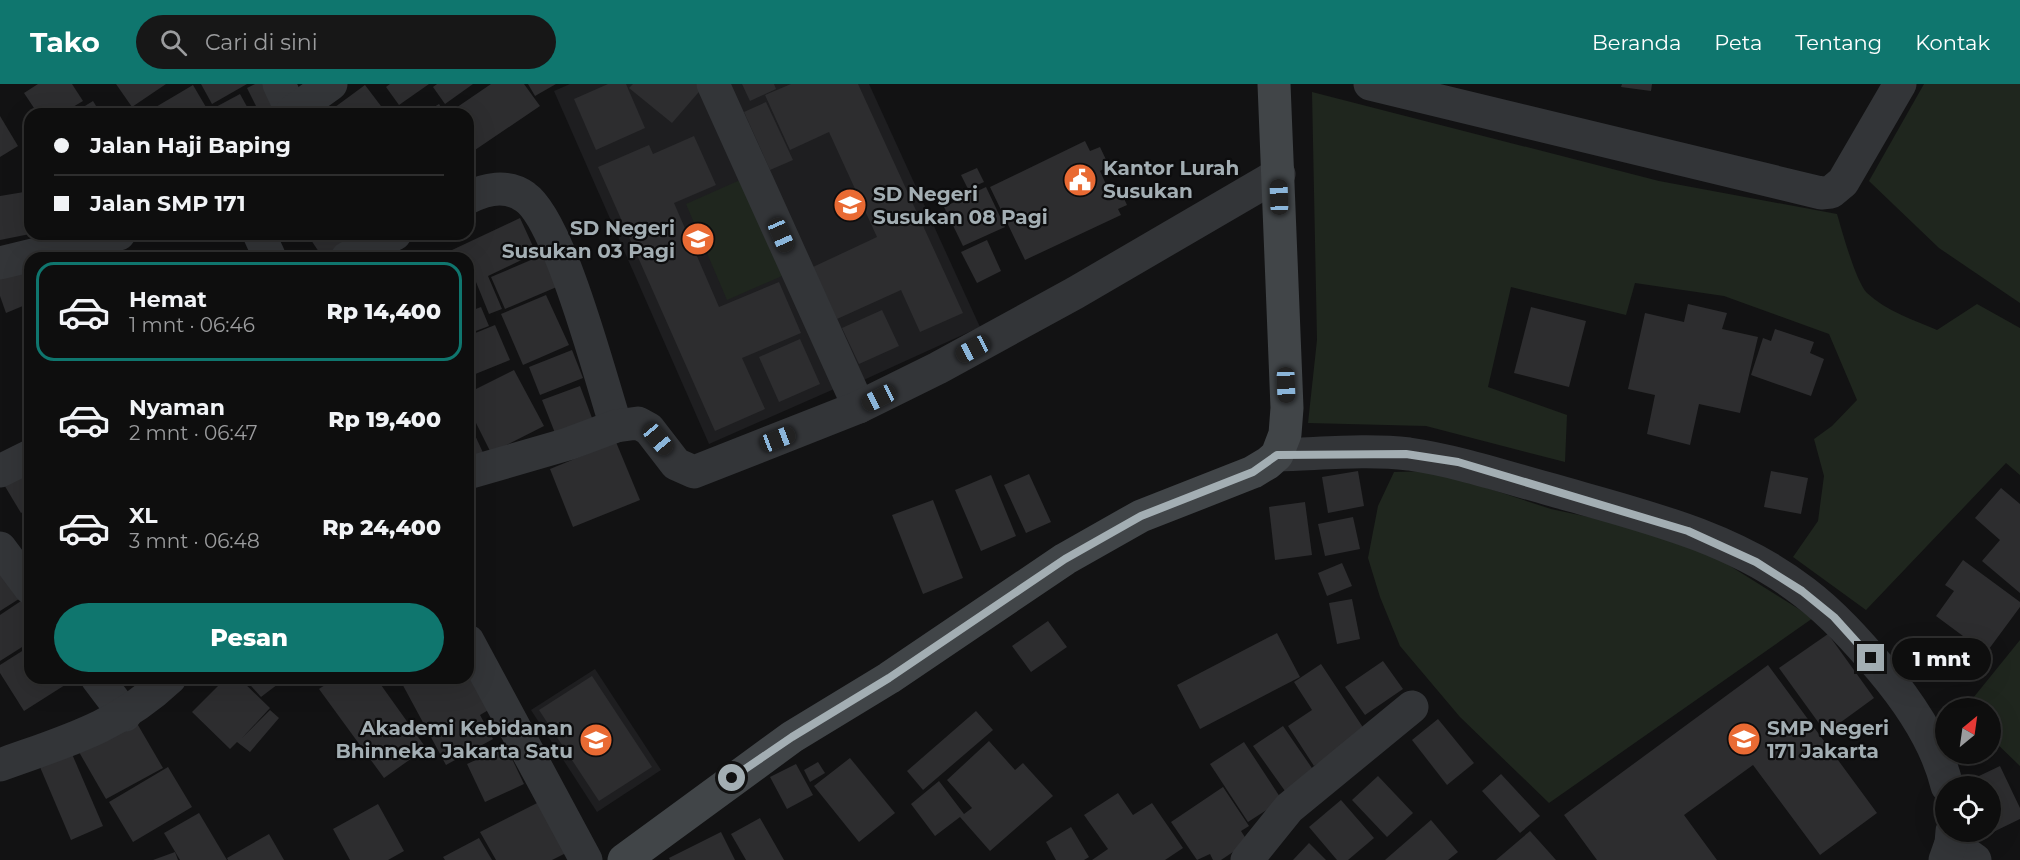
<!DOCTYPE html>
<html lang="id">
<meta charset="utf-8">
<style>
:root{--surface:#0e0e0e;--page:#171717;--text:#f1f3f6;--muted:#9b9c9e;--line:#2e2e2e;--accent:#0f766e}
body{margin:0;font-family:Montserrat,sans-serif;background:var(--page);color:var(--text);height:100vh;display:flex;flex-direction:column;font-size:22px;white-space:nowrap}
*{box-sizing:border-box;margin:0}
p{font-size:20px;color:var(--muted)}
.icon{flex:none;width:33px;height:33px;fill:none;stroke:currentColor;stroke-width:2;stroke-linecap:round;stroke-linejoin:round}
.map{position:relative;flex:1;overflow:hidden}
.details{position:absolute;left:24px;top:168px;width:450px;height:432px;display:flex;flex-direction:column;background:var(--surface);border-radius:18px;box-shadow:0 6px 24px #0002,0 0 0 2px var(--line)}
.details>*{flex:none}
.hud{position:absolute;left:24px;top:24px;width:450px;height:132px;border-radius:18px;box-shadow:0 6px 24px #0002,0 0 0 2px var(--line);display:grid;align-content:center;height:132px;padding:0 30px;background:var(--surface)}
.needle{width:39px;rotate:29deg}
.buttons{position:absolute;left:1935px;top:614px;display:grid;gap:12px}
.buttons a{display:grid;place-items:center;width:66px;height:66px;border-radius:50%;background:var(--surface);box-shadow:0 6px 24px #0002,0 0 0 2px var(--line);font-size:30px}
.end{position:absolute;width:27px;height:27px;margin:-14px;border:8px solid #a3aeb3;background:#111;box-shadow:0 0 0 3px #111}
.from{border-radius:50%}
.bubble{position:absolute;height:42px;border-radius:21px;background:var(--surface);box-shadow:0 6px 24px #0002,0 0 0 2px var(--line);font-size:20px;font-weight:800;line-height:42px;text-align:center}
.car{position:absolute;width:18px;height:36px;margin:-18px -9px;border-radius:8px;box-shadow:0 0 4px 2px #0007;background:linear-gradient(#222 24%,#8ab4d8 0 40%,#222 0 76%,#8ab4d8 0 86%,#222 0)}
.hud b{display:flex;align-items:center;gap:21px;height:57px;font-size:22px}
.hud b+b{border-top:2px solid var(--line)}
.hud i{width:15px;height:15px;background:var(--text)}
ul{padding:10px 0 0;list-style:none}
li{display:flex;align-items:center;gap:18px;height:99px;margin:0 12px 9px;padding:0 18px;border:3px solid transparent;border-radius:18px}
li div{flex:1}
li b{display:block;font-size:22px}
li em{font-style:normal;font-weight:800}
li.current{border-color:var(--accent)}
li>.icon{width:54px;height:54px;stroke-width:1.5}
.primary-button{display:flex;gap:12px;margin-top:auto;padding:12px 30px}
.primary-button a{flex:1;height:69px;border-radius:36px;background:var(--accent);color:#fff;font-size:24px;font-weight:800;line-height:69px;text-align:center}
header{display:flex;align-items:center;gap:36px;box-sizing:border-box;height:84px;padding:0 30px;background:var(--accent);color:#fff}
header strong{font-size:28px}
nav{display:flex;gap:33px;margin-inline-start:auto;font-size:21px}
.search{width:420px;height:54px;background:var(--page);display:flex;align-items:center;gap:15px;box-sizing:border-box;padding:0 21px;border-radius:33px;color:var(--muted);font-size:22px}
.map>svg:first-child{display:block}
.built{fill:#1e1e20}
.green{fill:#1f261e}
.building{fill:#2d2d2f}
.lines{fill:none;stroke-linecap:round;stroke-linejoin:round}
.street{stroke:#333538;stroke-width:33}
.secondary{stroke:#414548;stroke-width:33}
.route{stroke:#a3aeb3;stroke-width:8}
.labels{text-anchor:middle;stroke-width:4.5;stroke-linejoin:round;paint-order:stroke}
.poi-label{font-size:20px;font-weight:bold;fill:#a3aeb3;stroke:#0d0d0e;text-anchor:start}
</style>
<header>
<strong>Tako</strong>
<div class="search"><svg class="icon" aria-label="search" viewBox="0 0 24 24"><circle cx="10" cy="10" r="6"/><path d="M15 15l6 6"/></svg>Cari di sini</div>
<nav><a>Beranda</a><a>Peta</a><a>Tentang</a><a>Kontak</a></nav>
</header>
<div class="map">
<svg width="2020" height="776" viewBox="0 0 2020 776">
<rect width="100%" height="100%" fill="#121213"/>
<g class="built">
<polygon points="570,0 709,0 841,302 709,360 554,7"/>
<polygon points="719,0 869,0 980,243 857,299"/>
<polygon points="595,585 661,686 597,728 531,626"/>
</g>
<g class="green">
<polygon points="1924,0 2020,0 2020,219 1939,164 1869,97"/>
<path d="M 1312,8 L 1659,97 L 1837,130 C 1842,147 1856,198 1867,209 C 1886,227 1914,236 1937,246 L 1977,220 L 2020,244 L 2020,391 L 2006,379 L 1866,526 L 1793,473 L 1818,437 L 1824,392 L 1814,355 L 1832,342 L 1857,316 L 1829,250 L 1724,212 L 1635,199 L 1626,231 L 1511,203 L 1488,303 L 1567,331 L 1565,378 L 1426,342 L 1308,339 L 1317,256 Z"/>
<polygon points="740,96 782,192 727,216 686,120"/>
<polygon points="1435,387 1551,425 1654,447 1711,470 1813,534 1549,719 1460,633 1400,562 1380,513 1368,474 1378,422 1394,388"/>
<polygon points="2020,556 2020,682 1991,654 1990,624 1965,624"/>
</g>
<g class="building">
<polygon points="38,0 72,0 83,17 61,30 38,30 24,9"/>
<polygon points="116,0 166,0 132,23"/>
<polygon points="201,0 247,0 212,20"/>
<polygon points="255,0 275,0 289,30 260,30 247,4"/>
<polygon points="390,0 429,0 399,21 386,3"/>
<polygon points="437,0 473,0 445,20 433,3"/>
<polygon points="491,0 524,0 540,22 475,66 468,55 468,30 450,28"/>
<polygon points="528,0 556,0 535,12"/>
<polygon points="608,0 626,0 645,44 596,66 574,15"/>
<polygon points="633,0 702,0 704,2 672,39 629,4"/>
<polygon points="742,0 774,0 776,5 750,17"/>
<polygon points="791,0 858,0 963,229 920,248 901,206 837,235 813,183 877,153 829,48 790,66 765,11"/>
<polygon points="1622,0 1652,0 1651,7 1621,3"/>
<polygon points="193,1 210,30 144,30"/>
<polygon points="365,1 387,30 334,30 331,26"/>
<polygon points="240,10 251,30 217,30 214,24"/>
<polygon points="93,17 101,30 72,30"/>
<polygon points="766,18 793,76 770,86 744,28"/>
<polygon points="439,20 445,30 423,30"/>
<polygon points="0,32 18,62 0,73"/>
<polygon points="694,52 716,101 674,119 719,223 779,198 801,249 742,274 765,325 715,347 598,83 649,61 653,70"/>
<polygon points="1085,57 1090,67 1100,63 1109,82 1100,87 1109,107 1118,102 1127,121 1118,125 1121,131 1025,176 990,103"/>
<polygon points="977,84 984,98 968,105 961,91"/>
<polygon points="986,103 1005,143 963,162 944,123"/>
<polygon points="30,107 30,150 0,156 0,112"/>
<polygon points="520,134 536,169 488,192 502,225 489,230 476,198 468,201 468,174 435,174"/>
<polygon points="307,150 367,150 332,174 323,174"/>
<polygon points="987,156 1001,187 977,199 961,168"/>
<polygon points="552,167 566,199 505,225 491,193"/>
<polygon points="30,179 30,219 6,229 0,212 0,192"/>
<polygon points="546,211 569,261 523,281 501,230"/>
<polygon points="1688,220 1727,229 1722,245 1758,253 1740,329 1699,320 1690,361 1647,350 1655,311 1628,305 1645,229 1684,238"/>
<polygon points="481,223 489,242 468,250 468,228"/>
<polygon points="1531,223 1586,237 1569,303 1514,289"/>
<polygon points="882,226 899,262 859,280 842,244"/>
<polygon points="495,241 510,276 468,293 468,252"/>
<polygon points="1775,245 1814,258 1810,269 1824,275 1811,312 1751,291 1763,254 1771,257"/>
<polygon points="800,255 820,300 779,318 759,273"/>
<polygon points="572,266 583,294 540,311 529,283"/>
<polygon points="514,286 544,342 491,369 468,323 468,309"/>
<polygon points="580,302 592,334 555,349 542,316"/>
<polygon points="468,336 485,373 468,381"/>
<polygon points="616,358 640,416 573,443 550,385"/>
<polygon points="30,382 30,424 21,429 3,399"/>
<polygon points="1358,387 1364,422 1328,429 1322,393"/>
<polygon points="1771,387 1808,394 1801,430 1764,423"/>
<polygon points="1029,390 1051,438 1026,449 1004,401"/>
<polygon points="991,391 1016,452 981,467 955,406"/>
<polygon points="2001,404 2020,420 2020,509 1982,477 2000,456 1975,434"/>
<polygon points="933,416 963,494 923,510 892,431"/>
<polygon points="1305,418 1312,471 1275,476 1269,423"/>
<polygon points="1353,433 1360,465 1325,472 1318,440"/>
<polygon points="1963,476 2020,518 2020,523 1986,569 1936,532 1954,507 1945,501"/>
<polygon points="0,479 22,513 0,527"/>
<polygon points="1342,479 1352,502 1327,512 1318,489"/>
<polygon points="30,511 30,558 0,577 0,531"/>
<polygon points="1352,515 1360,555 1337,560 1329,519"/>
<polygon points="1048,537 1067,563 1031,588 1012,562"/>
<polygon points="1277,549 1300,593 1200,645 1177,601"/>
<polygon points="1828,550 1874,614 1826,649 1779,584"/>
<polygon points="30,562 30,594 76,594 24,627 0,589 0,581"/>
<polygon points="1383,577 1403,605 1365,631 1345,603"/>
<polygon points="1321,580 1366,648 1314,682 1288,642 1312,626 1294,598"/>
<polygon points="1768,581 1877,729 1820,771 1753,681 1684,731 1717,776 1597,776 1564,731"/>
<polygon points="468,586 490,625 480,631 493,655 446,681 399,594 468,594"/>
<polygon points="592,592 652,683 599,717 539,626"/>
<polygon points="226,594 239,594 270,624 242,654 270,626 279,634 250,668 237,658 230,665 192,628"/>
<polygon points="244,594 286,594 261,613"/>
<polygon points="335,594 376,594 426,664 384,694 319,605"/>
<polygon points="976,627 993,646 923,706 907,687"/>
<polygon points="1438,635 1474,679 1447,701 1412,656"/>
<polygon points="135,636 163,684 106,715 79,668"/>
<polygon points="1283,642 1314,687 1285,707 1253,662"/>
<polygon points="989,657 1015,686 1023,679 1053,712 990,767 960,733 935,752 911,720 939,697 964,730 972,724 947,696"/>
<polygon points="1244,658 1282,716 1248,738 1210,680"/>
<polygon points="506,662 524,700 485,718 467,680"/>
<polygon points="72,670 103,742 71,756 40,683"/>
<polygon points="850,674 895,729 859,758 814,702"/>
<polygon points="818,678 825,689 810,698 804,686"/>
<polygon points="796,680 813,711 787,725 770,693"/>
<polygon points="2000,682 2020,724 2020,735 1983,753 1980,747 1990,747 1990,702 1958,702"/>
<polygon points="168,683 192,723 133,758 109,718"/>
<polygon points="1501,690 1540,732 1520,749 1482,707"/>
<polygon points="1378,692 1413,729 1387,753 1352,716"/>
<polygon points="1223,703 1249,742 1241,747 1248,758 1221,776 1213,776 1210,770 1197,776 1171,738"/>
<polygon points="1118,709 1133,731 1152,719 1183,764 1165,776 1092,776 1108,765 1084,731"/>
<polygon points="547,714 574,765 552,776 496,776 480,748"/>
<polygon points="1341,716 1374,754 1348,776 1337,776 1309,743"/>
<polygon points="378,720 404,767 388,776 350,776 333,745"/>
<polygon points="199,729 227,776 180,776 164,749"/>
<polygon points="760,734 784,776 746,776 731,750"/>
<polygon points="1431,736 1458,768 1448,776 1385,776"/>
<polygon points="1071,743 1089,773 1084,776 1056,776 1046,758"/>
<polygon points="1530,747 1556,776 1496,776"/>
<polygon points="721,748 735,776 670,776 669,774"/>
<polygon points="269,750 284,776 228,776 227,774"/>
<polygon points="479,754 492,776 445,776 443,773"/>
<polygon points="1309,759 1326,776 1293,776"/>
<polygon points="175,768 178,776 153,776"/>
</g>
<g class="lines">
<g class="street">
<polyline points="279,0 292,28 290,30"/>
<polyline points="713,0 859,323"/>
<polyline points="1370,0 1821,109 1831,108 1843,98 1900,0"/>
<polyline points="292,28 331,0"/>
<path d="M 468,114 C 485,105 507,100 525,113 C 560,137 601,296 616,342"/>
<polyline points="259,150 270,174"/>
<polyline points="347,174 395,150"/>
<polyline points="0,179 119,150"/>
<path d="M 1277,371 C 1320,370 1366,365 1409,370 C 1457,377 1502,392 1549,405 C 1636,430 1731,451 1804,508 C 1833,530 1857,557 1881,585 C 1908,617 1937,660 1947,702"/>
<polyline points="0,387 30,372"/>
<polyline points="468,389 568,360 616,342 638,339 649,345 676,380 694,388 859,323 938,284 1075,209 1279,90"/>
<polyline points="0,464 30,504"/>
<polyline points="468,557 586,776"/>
<polyline points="97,594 125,631"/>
<path d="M 0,681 C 66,657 117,644 170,594"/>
<polyline points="1951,759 1975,776"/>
<polyline points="1247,776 1289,724 1412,623"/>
<polyline points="1945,776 1951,759 1952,747"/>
</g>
<polyline class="secondary" points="624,776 792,653 889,594 1065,475 1141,432 1253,388 1268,379 1277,371 1285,350 1287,324 1274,0"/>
</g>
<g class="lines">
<polyline class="route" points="732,694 792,653 889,594 1065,475 1141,432 1253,388 1277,371 1406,370 1458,378 1688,447 1756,478 1802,507 1834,533 1871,574"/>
</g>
<defs>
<symbol id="civic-disc" viewBox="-11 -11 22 22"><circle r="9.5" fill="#e96a33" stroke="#0d0d0e"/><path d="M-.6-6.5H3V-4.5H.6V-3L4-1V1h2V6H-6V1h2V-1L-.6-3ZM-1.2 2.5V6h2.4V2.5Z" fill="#fff"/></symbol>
<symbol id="school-disc" viewBox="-11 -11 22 22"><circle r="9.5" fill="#e96a33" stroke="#0d0d0e"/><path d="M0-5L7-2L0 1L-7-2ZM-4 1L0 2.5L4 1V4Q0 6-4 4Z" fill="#fff"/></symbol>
<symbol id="university-disc" viewBox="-11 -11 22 22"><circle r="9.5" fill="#e96a33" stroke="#0d0d0e"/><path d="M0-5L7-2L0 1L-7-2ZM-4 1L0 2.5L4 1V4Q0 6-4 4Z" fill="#fff"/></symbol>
</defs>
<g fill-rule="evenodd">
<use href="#civic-disc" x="1061" y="77" width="38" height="38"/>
<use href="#school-disc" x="831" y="102" width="38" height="38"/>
<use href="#school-disc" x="679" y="136" width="38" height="38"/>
<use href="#school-disc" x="1725" y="636" width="38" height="38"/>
<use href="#university-disc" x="577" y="637" width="38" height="38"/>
</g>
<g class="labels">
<g class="poi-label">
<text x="1103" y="91">Kantor Lurah<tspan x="1103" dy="23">Susukan</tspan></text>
<text x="873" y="117">SD Negeri<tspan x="873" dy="23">Susukan 08 Pagi</tspan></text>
<text x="675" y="151" text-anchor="end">SD Negeri<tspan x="675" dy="23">Susukan 03 Pagi</tspan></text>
<text x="573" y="651" text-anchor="end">Akademi Kebidanan<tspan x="573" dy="23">Bhinneka Jakarta Satu</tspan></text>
<text x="1767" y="651">SMP Negeri<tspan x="1767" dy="23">171 Jakarta</tspan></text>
</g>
</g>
</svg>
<div class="buttons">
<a><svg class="needle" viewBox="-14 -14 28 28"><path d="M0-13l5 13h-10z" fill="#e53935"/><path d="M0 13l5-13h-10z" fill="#9b9c9e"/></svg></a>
<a><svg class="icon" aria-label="locate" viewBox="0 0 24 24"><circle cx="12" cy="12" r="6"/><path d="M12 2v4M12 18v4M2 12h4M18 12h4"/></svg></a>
</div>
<i class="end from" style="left:732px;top:694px"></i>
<i class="end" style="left:1871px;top:574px"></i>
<div class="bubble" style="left:1892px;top:554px;width:99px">1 mnt</div>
<i class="car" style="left:1279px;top:113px;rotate:358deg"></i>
<i class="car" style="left:781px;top:151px;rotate:156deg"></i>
<i class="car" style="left:973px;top:265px;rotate:242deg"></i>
<i class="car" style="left:1286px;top:301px;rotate:178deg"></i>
<i class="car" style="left:879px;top:314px;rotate:243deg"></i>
<i class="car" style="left:658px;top:355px;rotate:140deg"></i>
<i class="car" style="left:778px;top:355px;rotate:69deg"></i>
<div class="hud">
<b><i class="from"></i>Jalan Haji Baping</b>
<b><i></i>Jalan SMP 171</b>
</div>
<section class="details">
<ul>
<li class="current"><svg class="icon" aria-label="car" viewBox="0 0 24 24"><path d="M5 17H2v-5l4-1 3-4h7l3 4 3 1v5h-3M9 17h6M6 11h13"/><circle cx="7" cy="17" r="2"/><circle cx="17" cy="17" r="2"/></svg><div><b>Hemat</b><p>1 mnt · 06:46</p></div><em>Rp 14,400</em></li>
<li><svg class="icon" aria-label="car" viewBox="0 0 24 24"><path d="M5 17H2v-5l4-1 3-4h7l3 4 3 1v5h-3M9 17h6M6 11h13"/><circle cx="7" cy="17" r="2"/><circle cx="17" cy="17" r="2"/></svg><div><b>Nyaman</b><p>2 mnt · 06:47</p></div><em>Rp 19,400</em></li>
<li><svg class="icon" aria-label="car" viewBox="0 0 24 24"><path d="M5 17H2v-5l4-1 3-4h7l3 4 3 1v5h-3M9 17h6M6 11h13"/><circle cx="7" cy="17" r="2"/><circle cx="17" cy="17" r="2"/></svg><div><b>XL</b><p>3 mnt · 06:48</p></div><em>Rp 24,400</em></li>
</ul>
<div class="primary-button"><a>Pesan</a></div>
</section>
</div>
